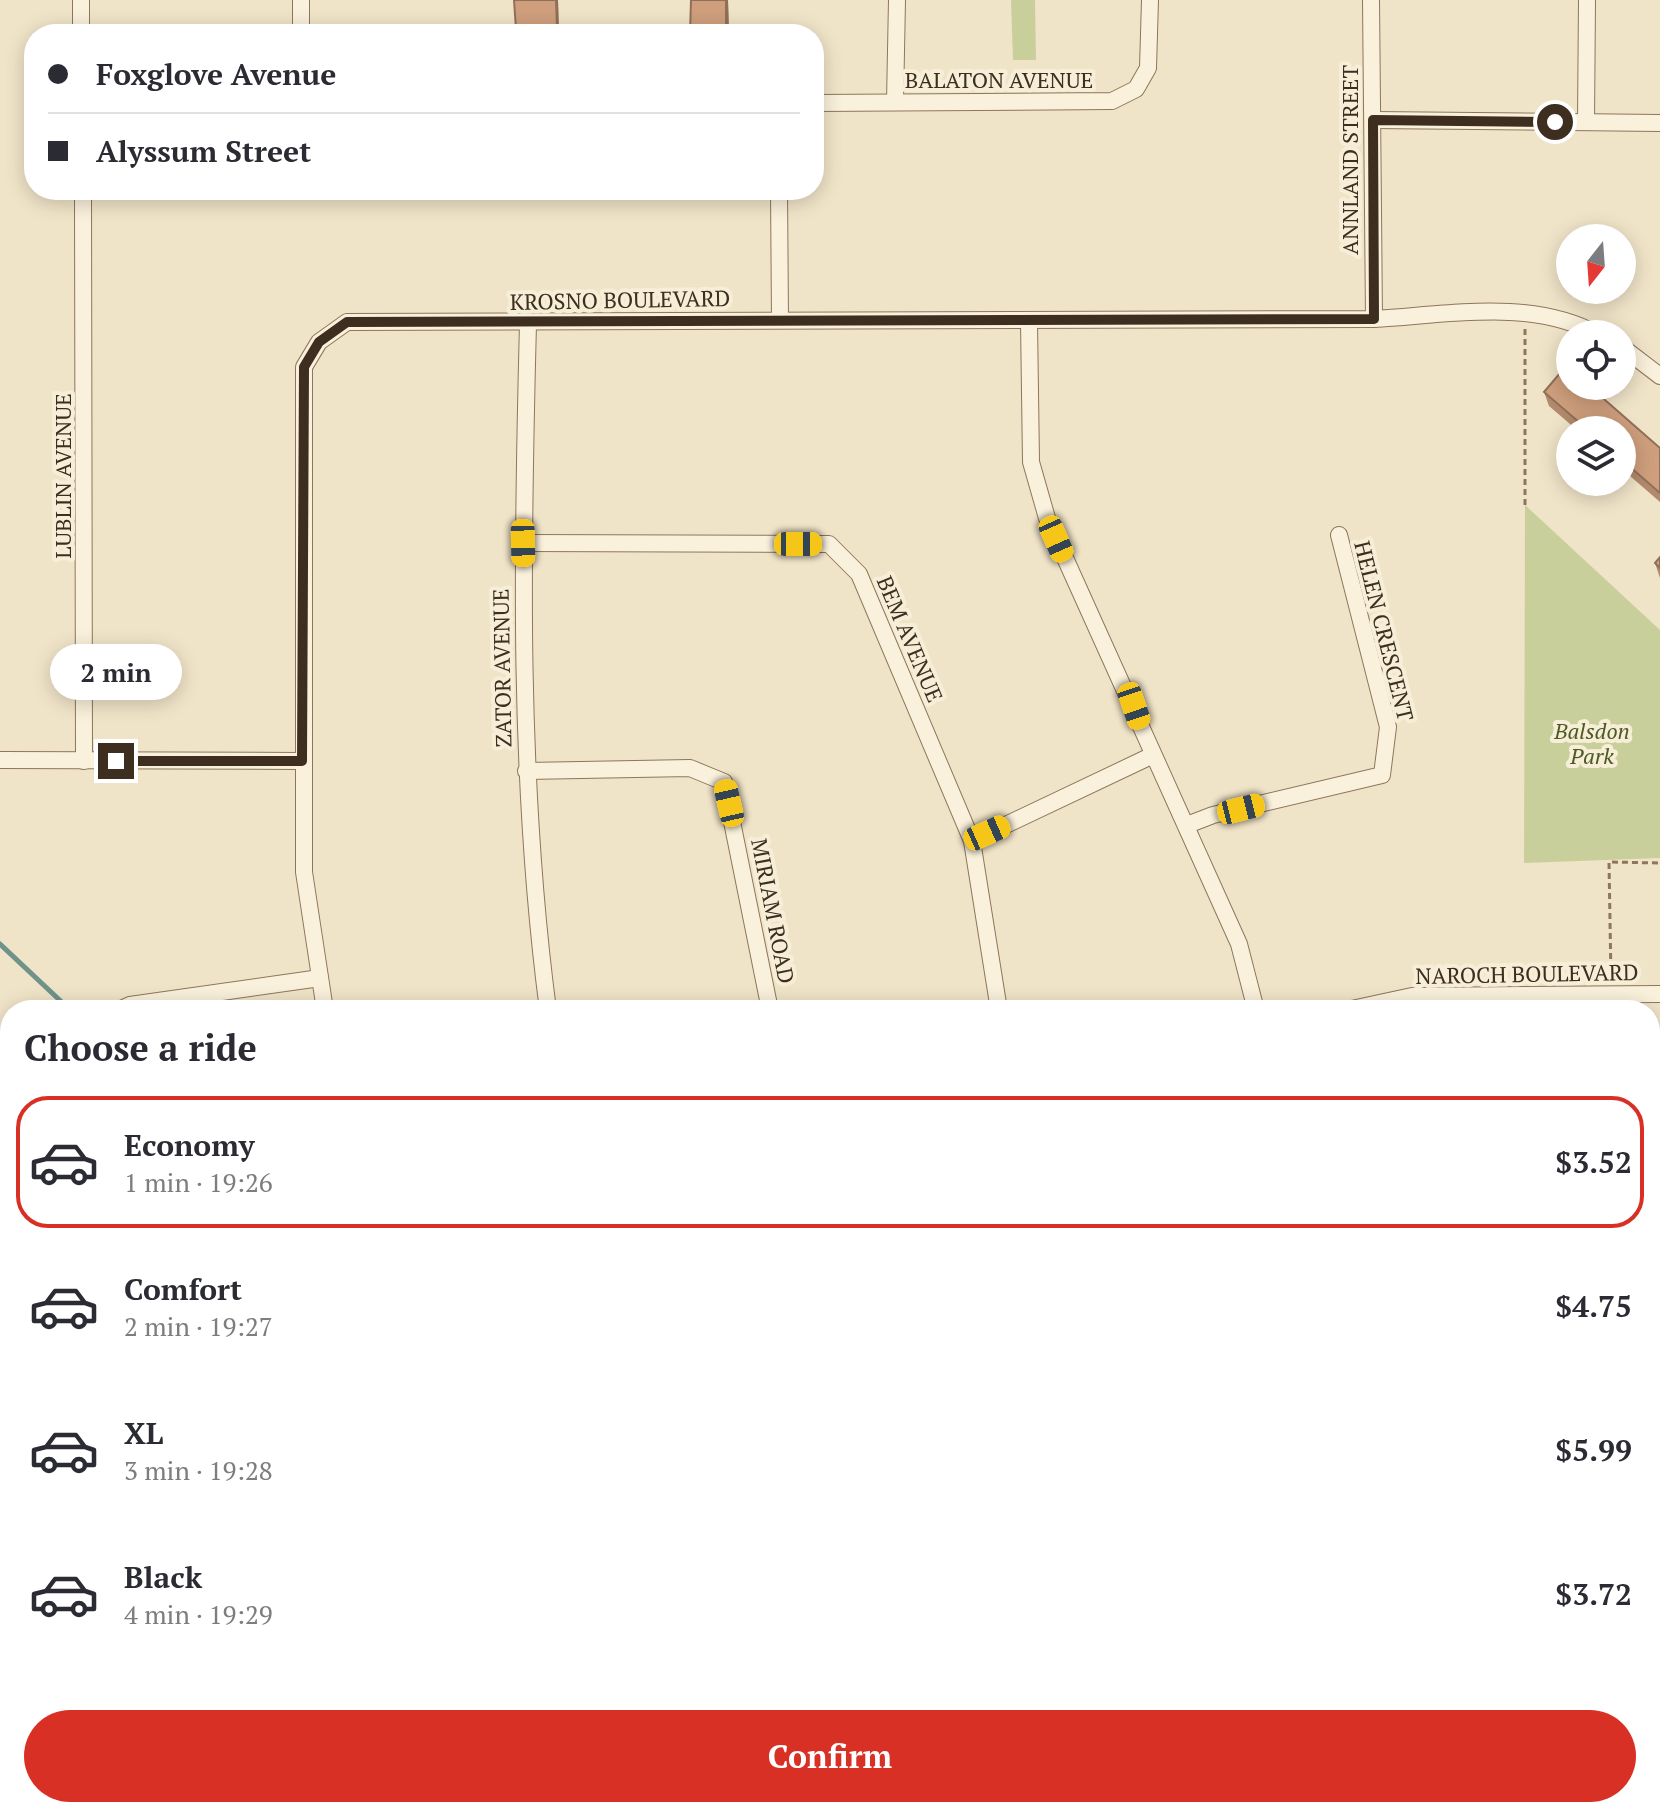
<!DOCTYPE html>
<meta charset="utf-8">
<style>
:root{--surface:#fff;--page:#f2f2f3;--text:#2b2b33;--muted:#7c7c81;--line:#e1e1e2;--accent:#d93025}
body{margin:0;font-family:"PT Serif",serif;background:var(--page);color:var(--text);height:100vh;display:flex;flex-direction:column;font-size:30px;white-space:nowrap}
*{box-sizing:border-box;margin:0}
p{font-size:26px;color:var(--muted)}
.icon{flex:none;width:44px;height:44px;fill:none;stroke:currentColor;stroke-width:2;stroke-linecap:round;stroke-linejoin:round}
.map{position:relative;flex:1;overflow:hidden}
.drawer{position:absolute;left:0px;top:1000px;width:1660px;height:818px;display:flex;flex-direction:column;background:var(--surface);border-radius:32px 32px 0 0;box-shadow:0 4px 20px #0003}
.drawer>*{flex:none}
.top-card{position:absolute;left:24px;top:24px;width:800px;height:176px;border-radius:32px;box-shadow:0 4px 20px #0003;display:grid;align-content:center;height:176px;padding:0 24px;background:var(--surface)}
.needle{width:52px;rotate:197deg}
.buttons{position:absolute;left:1556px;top:224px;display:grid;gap:16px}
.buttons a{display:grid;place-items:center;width:80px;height:80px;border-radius:50%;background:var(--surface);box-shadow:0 4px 20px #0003;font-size:40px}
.end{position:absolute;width:36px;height:36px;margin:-18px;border:10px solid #3d2e20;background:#fff;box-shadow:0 0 0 4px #fff}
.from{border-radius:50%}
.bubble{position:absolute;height:56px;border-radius:28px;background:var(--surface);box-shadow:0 4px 20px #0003;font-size:26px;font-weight:700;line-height:56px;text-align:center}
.car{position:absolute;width:24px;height:48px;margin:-24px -12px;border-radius:10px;box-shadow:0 0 6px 2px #0007;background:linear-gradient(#f5c518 24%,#345 0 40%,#f5c518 0 76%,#345 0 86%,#f5c518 0)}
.top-card b{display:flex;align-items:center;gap:28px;height:76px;font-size:30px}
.top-card b+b{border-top:2px solid var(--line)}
.top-card i{width:20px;height:20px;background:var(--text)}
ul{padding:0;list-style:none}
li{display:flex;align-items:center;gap:24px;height:132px;margin:0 16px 12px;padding:0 8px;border:4px solid transparent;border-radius:32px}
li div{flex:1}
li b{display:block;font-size:30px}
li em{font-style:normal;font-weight:700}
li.on{border-color:var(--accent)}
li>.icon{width:72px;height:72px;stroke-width:1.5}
h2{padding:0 24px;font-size:36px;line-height:96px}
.cta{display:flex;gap:16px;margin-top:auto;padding:16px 24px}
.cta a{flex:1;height:92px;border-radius:48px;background:var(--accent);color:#fff;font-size:32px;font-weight:700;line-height:92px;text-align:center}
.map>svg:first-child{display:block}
.green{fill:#c9cf9b}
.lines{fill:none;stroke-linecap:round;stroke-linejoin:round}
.stream{stroke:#6f938a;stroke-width:5}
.service-casing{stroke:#8d765c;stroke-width:10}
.minor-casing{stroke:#8d765c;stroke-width:18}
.path{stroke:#8d765c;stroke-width:3;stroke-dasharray:6 4;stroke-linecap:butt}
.service{stroke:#faf1dc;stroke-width:8}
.minor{stroke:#faf1dc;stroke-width:16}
.wall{fill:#b2896c}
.shaded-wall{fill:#916f58}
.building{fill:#cf9f7d;stroke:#916f58;stroke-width:2}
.route{stroke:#3d2e20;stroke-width:10}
.labels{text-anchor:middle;stroke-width:8;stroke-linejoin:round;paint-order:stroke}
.street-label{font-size:22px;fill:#3d2e20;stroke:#f7eed8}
.park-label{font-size:22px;font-style:italic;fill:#4d5a26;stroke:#f7eed8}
</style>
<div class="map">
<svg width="1660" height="1817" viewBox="0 0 1660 1817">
<rect width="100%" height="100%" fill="#f0e4c8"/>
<g class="green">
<polygon points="1011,0 1035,0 1036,60 1013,60"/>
<polygon points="1525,505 1660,630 1660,858 1524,863"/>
<polygon points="812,1808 1285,1808 1285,1817 814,1817"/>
</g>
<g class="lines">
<g class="stream">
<polyline points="0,944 67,1007"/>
<polyline points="309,1808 311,1817"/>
</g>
<defs>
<g id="service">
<polyline points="783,1808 784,1817"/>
<polyline points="825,1817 846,1814 851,1808"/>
</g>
<g id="minor">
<polyline points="81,0 81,34"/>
<polyline points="301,0 301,34"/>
<polyline points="1371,0 1374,319"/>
<polyline points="895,102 897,0"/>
<polyline points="814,103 1112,101 1136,89 1148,68 1150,0"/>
<polyline points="1373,120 1660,123"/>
<polyline points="1586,122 1587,0"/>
<polyline points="83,190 84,761"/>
<polyline points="779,190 780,320"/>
<polyline points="1029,322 1031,462 1047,518 1239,944 1256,1010"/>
<path d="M 528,324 C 522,553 518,782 548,1010"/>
<polyline points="1622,347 1660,376"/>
<polyline points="523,543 829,544 859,574 972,841 999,1010"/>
<polyline points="0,760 302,761"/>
<polyline points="526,771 690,768 724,782 770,1010"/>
<polyline points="1187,825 1213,815 1382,775 1388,727 1339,535"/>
<polyline points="972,841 1151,756"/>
<polyline points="119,1010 130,1005 320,978"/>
<path d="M 325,1010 L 304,872 L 304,367 L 319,342 L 347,322 L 1374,319 C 1447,315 1530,298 1597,334"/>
<polyline points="1347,1010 1412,996 1660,994"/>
<polyline points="1650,1223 1660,1223"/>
<polyline points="190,1808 191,1817"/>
<polyline points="440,1808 441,1817"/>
<polyline points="1300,1808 1300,1817"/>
<polyline points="1521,1808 1521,1817"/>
</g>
</defs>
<use href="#service" class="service-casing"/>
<use href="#minor" class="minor-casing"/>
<g class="path">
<polyline points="1525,329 1525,505"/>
<polyline points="1611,979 1609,862 1660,863"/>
<polyline points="1168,1808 1174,1817"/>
</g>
<use href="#service" class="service"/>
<use href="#minor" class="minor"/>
</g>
<g class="wall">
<polygon points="558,0 559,34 518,34 516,29"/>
<polygon points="691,0 728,0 729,34 690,34"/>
<polygon points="1544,392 1660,448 1660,502 1622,469 1622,430 1577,430 1549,406"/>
<polygon points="1660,557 1660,578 1655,563"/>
<polygon points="597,1808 634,1808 599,1815"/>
</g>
<g class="shaded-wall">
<polygon points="556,0 558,0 559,34 557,28"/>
<polygon points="726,0 728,0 729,34 727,34 726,32"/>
</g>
<g class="building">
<polygon points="514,0 556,0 557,28 516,29"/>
<polygon points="691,0 726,0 726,32 698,31 699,34 690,34"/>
<polygon points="1566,366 1570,369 1570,386 1589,386 1660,448 1660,493 1622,460 1622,430 1588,430 1544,392"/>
<polygon points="1660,557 1660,568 1655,563"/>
<polygon points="652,1808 703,1808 705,1817 654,1817"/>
</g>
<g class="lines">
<polyline class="route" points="116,761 302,761 304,367 319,342 347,322 1374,319 1373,120 1555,122"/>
</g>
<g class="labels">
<g class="street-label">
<text x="999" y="88">BALATON AVENUE</text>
<text transform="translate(1350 160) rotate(-90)" y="8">ANNLAND STREET</text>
<text transform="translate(620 300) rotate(-1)" y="8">KROSNO BOULEVARD</text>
<text transform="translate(63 476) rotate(-90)" y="8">LUBLIN AVENUE</text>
<text transform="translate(1384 631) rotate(76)" y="8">HELEN CRESCENT</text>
<text transform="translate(910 639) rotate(67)" y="8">BEM AVENUE</text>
<text transform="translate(502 668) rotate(-91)" y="8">ZATOR AVENUE</text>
<text transform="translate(773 911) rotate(79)" y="8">MIRIAM ROAD</text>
<text transform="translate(1527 974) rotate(-1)" y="8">NAROCH BOULEVARD</text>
</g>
<g class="park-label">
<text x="1592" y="739">Balsdon<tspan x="1592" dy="25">Park</tspan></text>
</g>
</g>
</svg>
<div class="buttons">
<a><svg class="needle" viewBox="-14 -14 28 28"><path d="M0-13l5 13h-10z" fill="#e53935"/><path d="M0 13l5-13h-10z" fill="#7c7c81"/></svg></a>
<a><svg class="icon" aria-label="locate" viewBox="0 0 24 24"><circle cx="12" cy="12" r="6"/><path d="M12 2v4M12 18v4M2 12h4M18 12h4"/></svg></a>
<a><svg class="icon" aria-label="layers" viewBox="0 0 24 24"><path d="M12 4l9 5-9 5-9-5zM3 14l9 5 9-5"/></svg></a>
</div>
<i class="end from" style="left:1555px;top:122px"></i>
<i class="end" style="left:116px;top:761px"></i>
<div class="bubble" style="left:50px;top:644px;width:132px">2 min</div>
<i class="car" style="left:1056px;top:539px;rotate:156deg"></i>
<i class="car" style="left:523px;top:543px;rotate:179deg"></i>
<i class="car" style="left:798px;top:544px;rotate:90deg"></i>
<i class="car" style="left:1134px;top:706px;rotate:161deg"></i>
<i class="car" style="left:729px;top:803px;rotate:347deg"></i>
<i class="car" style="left:1241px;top:809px;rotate:76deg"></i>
<i class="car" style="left:987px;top:833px;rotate:66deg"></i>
<div class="top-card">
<b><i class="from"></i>Foxglove Avenue</b>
<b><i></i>Alyssum Street</b>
</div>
<section class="drawer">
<h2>Choose a ride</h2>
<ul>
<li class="on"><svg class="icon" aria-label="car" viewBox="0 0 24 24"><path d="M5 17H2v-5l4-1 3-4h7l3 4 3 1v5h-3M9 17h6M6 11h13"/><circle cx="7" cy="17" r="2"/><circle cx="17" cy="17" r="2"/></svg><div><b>Economy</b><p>1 min · 19:26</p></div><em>$3.52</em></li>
<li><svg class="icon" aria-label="car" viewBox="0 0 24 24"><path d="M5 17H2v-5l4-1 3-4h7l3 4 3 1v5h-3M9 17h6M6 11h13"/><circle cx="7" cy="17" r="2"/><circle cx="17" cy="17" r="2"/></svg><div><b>Comfort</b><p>2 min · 19:27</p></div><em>$4.75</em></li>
<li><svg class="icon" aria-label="car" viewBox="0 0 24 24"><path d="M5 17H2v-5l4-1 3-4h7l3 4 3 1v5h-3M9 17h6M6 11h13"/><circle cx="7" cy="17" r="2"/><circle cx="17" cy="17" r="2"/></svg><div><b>XL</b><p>3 min · 19:28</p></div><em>$5.99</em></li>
<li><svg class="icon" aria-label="car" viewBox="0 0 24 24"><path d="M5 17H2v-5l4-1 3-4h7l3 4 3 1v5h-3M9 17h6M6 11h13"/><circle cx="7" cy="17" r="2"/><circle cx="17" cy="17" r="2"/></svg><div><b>Black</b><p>4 min · 19:29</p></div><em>$3.72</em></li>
</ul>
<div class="cta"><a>Confirm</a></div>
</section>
</div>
